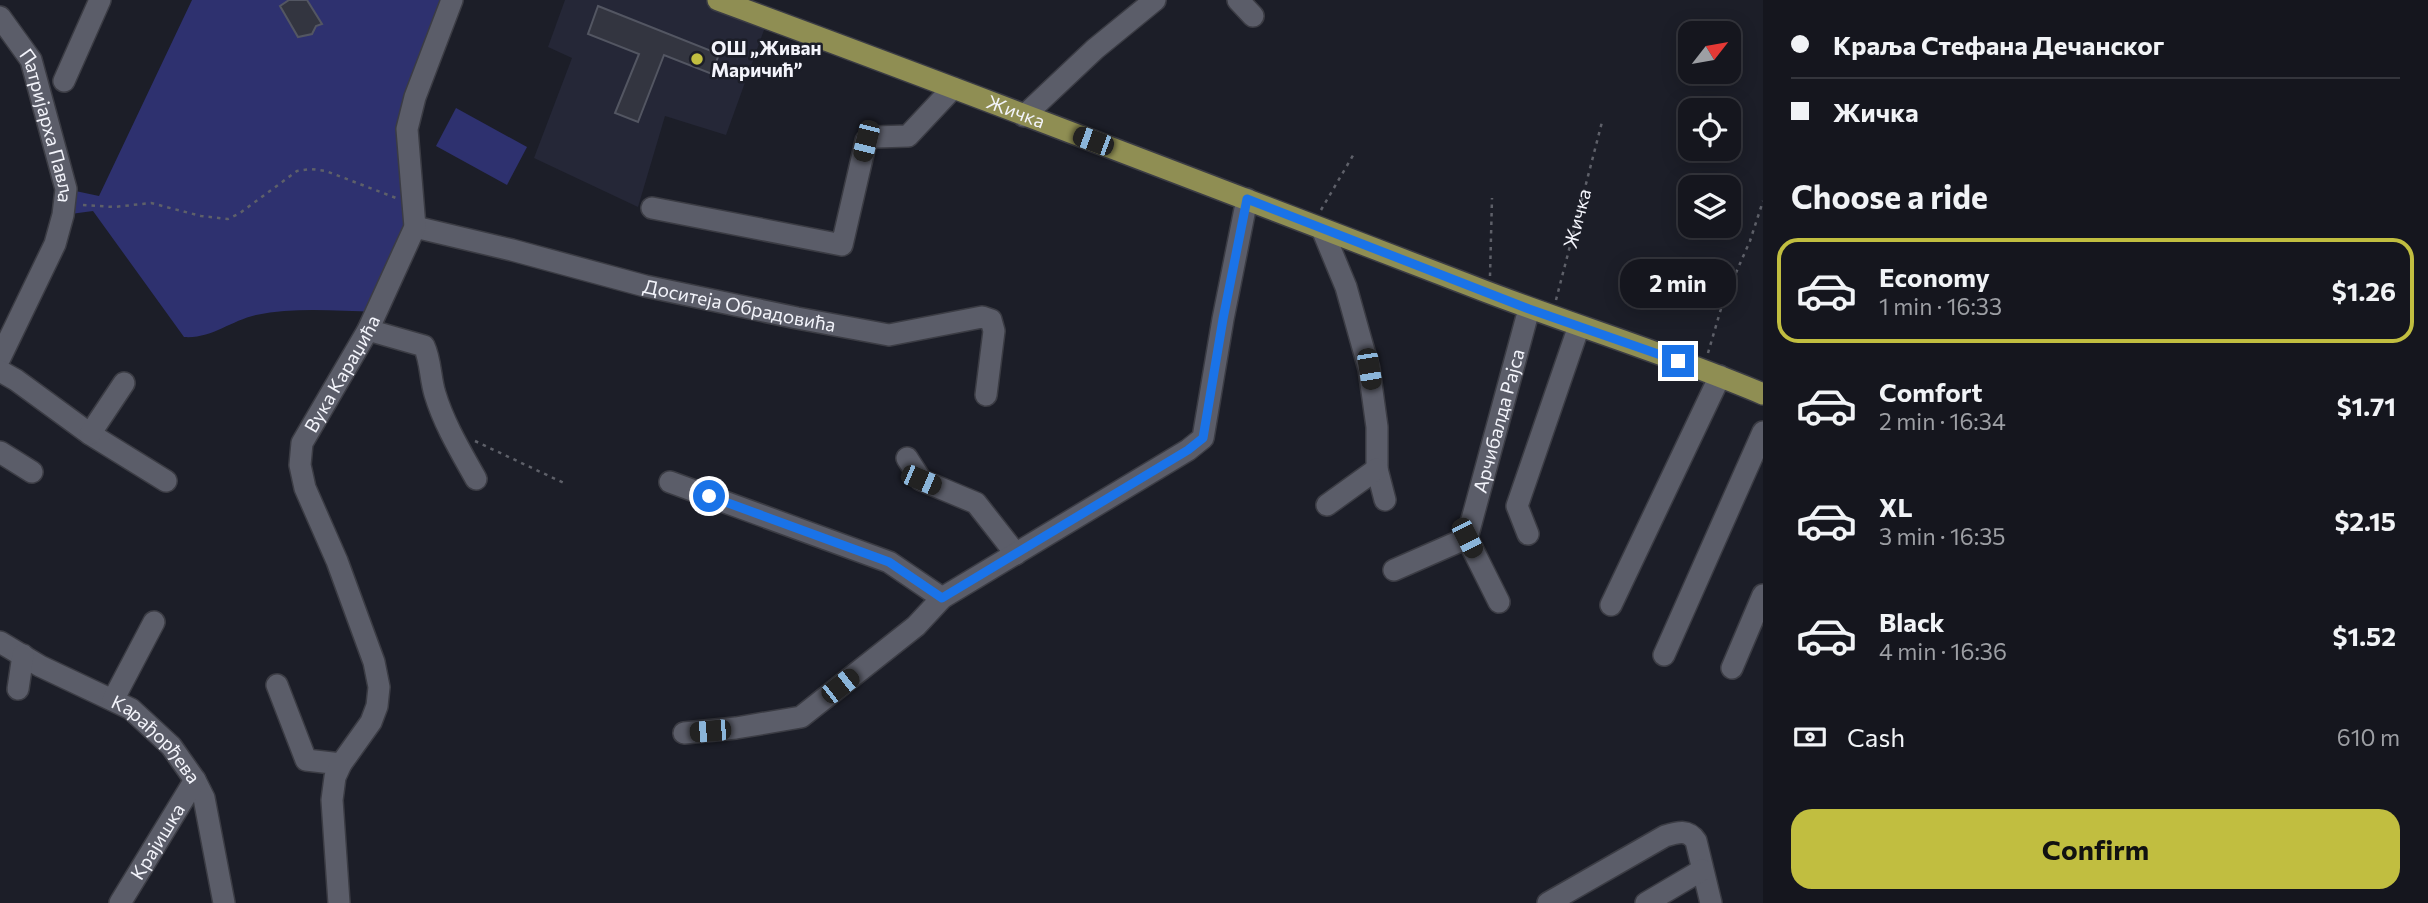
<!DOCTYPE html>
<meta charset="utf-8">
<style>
:root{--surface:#15161e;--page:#1e1f27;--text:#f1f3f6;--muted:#9d9fa4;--line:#34353c;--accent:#c1be40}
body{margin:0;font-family:Commissioner,sans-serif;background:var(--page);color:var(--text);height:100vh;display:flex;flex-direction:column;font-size:26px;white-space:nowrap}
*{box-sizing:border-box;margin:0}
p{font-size:23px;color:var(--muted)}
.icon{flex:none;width:38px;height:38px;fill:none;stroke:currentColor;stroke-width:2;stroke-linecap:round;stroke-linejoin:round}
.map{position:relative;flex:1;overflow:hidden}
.drawer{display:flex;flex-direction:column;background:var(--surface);width:665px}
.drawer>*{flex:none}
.hud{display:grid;align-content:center;height:154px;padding:0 28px;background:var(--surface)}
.needle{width:46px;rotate:59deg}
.fabs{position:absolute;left:1678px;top:21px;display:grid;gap:14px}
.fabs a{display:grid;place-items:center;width:63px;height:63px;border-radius:14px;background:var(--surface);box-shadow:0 4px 18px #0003,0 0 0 2px var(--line);font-size:35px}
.end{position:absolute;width:32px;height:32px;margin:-16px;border:9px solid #1a73e8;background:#fff;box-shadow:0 0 0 4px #fff}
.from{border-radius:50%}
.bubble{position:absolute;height:49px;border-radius:21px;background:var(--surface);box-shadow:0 4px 18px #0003,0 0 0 2px var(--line);font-size:23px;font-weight:700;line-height:49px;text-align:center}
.car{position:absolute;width:21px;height:42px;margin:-21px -10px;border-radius:9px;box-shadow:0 0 5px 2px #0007;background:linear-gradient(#222 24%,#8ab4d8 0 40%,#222 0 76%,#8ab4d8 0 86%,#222 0)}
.hud b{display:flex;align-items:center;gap:24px;height:66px;font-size:26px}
.hud b+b{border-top:2px solid var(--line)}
.hud i{width:18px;height:18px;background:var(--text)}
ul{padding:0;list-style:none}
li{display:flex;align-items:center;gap:21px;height:105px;margin:0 14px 10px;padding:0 14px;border:4px solid transparent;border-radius:21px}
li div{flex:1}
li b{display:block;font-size:26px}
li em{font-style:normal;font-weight:700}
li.on{border-color:var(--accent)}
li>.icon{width:63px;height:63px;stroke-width:1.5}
h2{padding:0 28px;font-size:32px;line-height:84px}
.pay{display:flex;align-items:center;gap:18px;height:77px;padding:0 28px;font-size:26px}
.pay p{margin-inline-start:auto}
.cta{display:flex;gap:14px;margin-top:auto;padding:14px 28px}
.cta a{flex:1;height:80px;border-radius:21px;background:var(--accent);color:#111;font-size:28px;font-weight:700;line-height:80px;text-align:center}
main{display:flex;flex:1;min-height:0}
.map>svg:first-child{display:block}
.built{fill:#252737}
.green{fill:#2e316f}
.building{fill:#333540;stroke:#535662;stroke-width:2}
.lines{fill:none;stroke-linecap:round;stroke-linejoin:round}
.minor-casing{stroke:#3b3c44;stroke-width:24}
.major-casing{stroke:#3b3c44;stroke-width:24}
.path{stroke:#5e6069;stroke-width:2.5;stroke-dasharray:3.5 5;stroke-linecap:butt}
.minor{stroke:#5b5d69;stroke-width:21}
.major{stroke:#8f8e53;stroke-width:21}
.route{stroke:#1a73e8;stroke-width:9}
.poi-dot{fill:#c1be40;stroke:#1c1e28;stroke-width:2.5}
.labels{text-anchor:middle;stroke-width:5;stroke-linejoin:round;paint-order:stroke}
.poi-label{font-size:19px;font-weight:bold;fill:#f3f4fb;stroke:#1c1e28;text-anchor:start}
.street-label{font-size:19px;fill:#f3f4fb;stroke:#1c1e28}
</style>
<main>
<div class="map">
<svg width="1763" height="903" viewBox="0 0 1763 903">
<rect width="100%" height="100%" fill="#1c1e28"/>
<polygon class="built" points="565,0 718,0 768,19 726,135 665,116 638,207 534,158 572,58 548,47"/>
<g class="green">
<path d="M 192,0 L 452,0 L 415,97 L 412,204 L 376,312 C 337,311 295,307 256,315 C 230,321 211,339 184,337 L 93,211 L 63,215 L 66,189 L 99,196 Z"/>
<polygon points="456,108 527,147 507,185 436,146"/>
</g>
<g class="building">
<polygon points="289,0 307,0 322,24 316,26 312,34 298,37 280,6"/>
<polygon points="598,6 719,54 712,74 664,55 638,122 615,113 639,54 588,34"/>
</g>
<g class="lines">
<defs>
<g id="minor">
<polyline points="1238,0 1253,16"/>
<path id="s2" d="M 0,17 L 31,60 L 66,189 L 63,215 L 55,244 L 0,358"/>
<polyline points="64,81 100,0"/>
<polyline points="1024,116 1095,49 1155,0"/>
<polyline points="652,208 842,245 866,141 875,137 908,136 953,88"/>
<path id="s3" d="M 415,227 L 512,250 L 645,286 L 797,318 L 889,335 L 982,317 L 991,320 L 994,331 L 986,395"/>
<polyline points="1322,229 1346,287 1369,369 1377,427 1377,469 1385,500"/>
<path d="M 368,330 L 424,346 C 431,361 430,378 435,394 C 444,424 461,452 476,479"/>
<polyline points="0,371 16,380 90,434 166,481"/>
<polyline points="90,434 124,383"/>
<polyline points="0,452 32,472"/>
<polyline points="907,458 921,480 976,503 1016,554"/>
<polyline points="670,482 889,562 942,598"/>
<polyline points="1327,505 1377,469"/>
<polyline points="1528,534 1517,506 1579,326"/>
<polyline points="1467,538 1499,602"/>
<path id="s4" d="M 1394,570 L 1467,538 L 1529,309"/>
<polyline points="1611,605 1720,376"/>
<path id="s5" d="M 0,642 L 40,666 L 131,709 L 171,746 L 195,780 L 204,798 L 224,903"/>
<polyline points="1664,655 1763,432"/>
<polyline points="1732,668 1763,595"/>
<polyline points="277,685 306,760 341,764"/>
<polyline points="18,689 23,655"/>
<polyline points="113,700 154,622"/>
<polyline points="684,733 736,728 801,717 916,626 942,598 1188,450 1203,438 1223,319 1247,199"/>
<path id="s6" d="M 120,903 L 195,780"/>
<path id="s7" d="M 339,903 L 332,800 L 335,777 L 341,764 L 371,722 L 377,706 L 379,687 L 374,662 L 337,561 L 305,488 L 300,465 L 302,443 L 368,330 L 415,227 L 407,129 L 415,97 L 452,0"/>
<path d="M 1548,903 L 1665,836 C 1678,832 1688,829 1696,841 L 1711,903"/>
<polyline points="1646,903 1702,870"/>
</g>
<g id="major">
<path id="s8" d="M 718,0 C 971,93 1222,190 1474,287 C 1569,324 1669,354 1763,394"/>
</g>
</defs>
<use href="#minor" class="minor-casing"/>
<use href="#major" class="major-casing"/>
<g class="path">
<polyline points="83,205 114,207 151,203 201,216 228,219 240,213 297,171 311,169 326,171 396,198"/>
<polyline points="1321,210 1355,152"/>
<polyline points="1490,276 1492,198"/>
<path id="s1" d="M 1556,300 L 1602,122"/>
<polyline points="1708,353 1723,302 1750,241 1763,201"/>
<polyline points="475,441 566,484"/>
</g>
<use href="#minor" class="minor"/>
<use href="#major" class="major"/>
</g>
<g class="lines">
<polyline class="route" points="709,496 889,562 942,598 1188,450 1203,438 1223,319 1247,199 1529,309 1678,361"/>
</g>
<circle class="poi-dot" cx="697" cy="59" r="7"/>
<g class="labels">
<g class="poi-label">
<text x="711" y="55">ОШ „Живан<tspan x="711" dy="22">Маричић”</tspan></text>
</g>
<g class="street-label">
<text dy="7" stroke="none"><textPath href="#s8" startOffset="318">Жичка</textPath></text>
<text dy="7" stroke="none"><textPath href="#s2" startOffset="121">Патријарха Павла</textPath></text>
<text dy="7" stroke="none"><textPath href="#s1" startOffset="84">Жичка</textPath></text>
<text dy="7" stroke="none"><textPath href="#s3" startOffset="334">Доситеја Обрадовића</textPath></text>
<text dy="7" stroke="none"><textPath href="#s7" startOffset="567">Вука Караџића</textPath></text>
<text dy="7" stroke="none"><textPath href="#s4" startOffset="201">Арчибалда Рајса</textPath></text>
<text dy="7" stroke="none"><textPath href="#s5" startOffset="186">Карађорђева</textPath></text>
<text dy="7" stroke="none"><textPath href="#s6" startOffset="72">Крајишка</textPath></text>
</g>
</g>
</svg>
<div class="fabs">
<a><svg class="needle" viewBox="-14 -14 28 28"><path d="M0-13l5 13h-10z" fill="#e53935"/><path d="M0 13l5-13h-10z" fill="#9d9fa4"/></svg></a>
<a><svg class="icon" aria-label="locate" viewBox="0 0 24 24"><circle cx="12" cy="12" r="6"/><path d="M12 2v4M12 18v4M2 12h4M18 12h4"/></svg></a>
<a><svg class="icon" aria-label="layers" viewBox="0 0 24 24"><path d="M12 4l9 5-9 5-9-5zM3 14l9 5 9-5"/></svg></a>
</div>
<i class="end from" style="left:709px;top:496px"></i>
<i class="end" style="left:1678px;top:361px"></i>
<div class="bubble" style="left:1620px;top:259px;width:116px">2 min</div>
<i class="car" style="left:866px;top:141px;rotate:194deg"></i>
<i class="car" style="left:1093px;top:141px;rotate:290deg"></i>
<i class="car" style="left:1369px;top:369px;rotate:171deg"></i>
<i class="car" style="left:921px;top:480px;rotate:113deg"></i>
<i class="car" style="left:1467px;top:538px;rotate:153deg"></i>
<i class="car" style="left:840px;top:686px;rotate:52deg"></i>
<i class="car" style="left:710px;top:731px;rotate:265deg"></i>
</div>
<section class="drawer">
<div class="hud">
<b><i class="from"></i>Краља Стефана Дечанског</b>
<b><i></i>Жичка</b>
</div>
<h2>Choose a ride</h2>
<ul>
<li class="on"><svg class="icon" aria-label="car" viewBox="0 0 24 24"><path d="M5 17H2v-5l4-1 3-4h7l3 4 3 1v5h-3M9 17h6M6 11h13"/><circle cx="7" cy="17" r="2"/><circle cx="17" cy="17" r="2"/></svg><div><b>Economy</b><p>1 min · 16:33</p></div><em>$1.26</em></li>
<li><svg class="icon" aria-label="car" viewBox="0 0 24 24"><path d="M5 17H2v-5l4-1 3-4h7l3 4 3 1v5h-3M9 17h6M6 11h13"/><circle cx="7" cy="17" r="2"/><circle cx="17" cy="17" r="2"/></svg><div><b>Comfort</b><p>2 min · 16:34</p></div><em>$1.71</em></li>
<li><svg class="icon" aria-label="car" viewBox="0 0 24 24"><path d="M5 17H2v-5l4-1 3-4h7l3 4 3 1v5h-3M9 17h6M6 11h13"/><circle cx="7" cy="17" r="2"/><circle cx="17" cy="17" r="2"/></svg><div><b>XL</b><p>3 min · 16:35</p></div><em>$2.15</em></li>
<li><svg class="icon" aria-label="car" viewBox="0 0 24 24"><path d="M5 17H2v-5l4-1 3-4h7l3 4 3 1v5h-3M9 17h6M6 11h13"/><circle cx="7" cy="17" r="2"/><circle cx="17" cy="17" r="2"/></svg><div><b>Black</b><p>4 min · 16:36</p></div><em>$1.52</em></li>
</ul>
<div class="pay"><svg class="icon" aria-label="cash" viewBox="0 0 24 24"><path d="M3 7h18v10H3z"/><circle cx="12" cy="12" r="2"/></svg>Cash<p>610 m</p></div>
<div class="cta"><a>Confirm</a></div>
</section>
</main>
